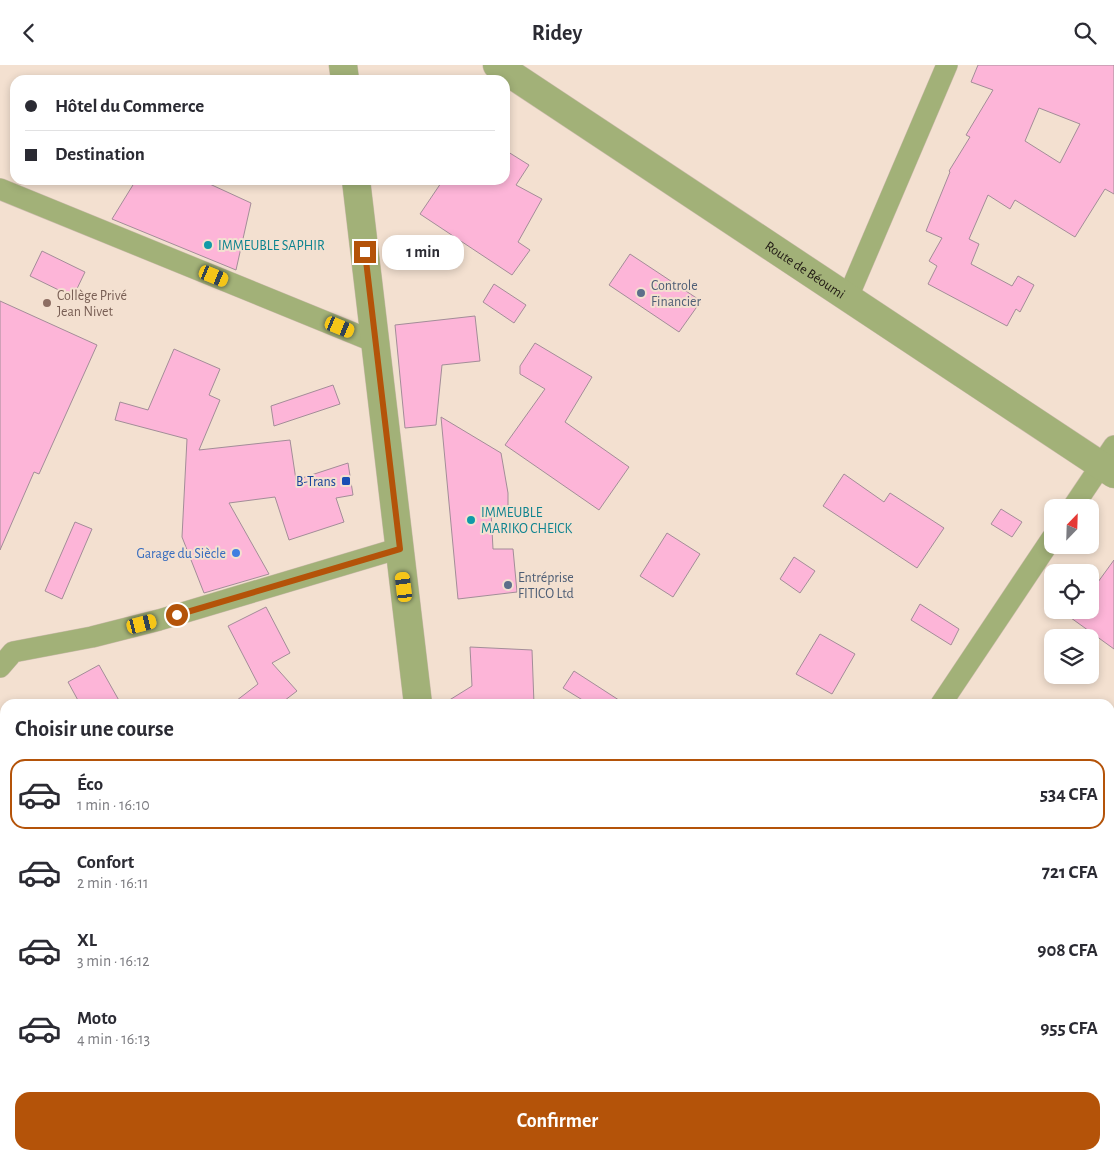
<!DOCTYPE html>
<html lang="fr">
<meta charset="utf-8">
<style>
:root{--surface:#fff;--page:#f7f7f7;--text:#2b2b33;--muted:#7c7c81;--line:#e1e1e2;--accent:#b45309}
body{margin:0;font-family:"Alegreya Sans",sans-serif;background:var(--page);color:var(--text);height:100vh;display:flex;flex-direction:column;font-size:19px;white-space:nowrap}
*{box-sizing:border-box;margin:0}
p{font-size:16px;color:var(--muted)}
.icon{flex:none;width:28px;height:28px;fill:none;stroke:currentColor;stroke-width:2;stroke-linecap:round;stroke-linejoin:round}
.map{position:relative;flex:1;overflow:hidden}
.details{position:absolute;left:0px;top:634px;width:1115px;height:461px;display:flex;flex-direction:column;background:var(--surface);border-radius:15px 15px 0 0;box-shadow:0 2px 8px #0003}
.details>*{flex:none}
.hud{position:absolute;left:10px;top:10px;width:500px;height:110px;border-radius:15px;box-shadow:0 2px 8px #0003;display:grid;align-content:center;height:110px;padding:0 15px;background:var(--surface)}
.needle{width:32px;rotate:23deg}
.buttons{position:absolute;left:1044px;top:434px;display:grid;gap:10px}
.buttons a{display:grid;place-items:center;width:55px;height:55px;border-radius:10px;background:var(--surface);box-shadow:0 2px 8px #0003;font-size:25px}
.end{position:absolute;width:22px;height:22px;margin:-11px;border:6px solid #b45309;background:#fff;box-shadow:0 0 0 2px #fff}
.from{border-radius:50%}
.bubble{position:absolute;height:35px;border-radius:15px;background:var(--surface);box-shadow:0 2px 8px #0003;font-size:16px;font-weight:700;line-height:35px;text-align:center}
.car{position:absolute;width:15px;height:30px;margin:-15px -8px;border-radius:6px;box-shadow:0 0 4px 1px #0007;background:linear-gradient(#f5c518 24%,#345 0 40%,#f5c518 0 76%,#345 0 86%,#f5c518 0)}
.hud b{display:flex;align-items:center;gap:18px;height:48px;font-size:19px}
.hud b+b{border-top:1px solid var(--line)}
.hud i{width:12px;height:12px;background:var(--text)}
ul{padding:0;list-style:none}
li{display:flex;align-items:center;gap:15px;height:70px;margin:0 10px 8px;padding:0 5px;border:2px solid transparent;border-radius:15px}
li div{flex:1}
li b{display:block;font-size:19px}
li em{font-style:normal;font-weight:700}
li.current{border-color:var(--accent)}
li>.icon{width:45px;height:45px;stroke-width:1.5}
h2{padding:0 15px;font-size:22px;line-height:60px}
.button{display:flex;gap:10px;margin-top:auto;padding:10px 15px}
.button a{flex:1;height:58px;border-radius:15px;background:var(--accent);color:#fff;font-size:20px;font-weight:700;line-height:58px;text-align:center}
header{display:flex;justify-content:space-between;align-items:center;height:65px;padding:0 15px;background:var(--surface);font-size:22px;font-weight:700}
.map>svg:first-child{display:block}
.building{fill:#fdb5d8;stroke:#a38d98;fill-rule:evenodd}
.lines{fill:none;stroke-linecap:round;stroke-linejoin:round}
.minor-casing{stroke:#cdbcae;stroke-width:22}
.tertiary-casing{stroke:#cdbcae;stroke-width:29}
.minor{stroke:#a2b178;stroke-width:21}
.tertiary{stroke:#a2b178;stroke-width:28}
.route{stroke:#b45309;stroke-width:6}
.culture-dot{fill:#0f9aa8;stroke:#f3e0d0;stroke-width:2}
.service-dot{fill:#5c6f8a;stroke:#f3e0d0;stroke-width:2}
.education-dot{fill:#8d6e63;stroke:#f3e0d0;stroke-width:2}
.transit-dot{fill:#1a4fb4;stroke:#f3e0d0;stroke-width:2}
.shop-dot{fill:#3f7fe0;stroke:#f3e0d0;stroke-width:2}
.labels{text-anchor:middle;stroke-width:4;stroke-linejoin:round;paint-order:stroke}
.culture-label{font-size:14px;fill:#0d838f;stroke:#f3e0d0;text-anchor:start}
.street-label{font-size:14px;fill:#211a14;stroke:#f3e0d0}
.service-label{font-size:14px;fill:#4e5e75;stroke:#f3e0d0;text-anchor:start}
.education-label{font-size:14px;fill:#785e54;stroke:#f3e0d0;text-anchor:start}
.transit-label{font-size:14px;fill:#164399;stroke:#f3e0d0;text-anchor:end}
.shop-label{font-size:14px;fill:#366cbe;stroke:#f3e0d0;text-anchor:end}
</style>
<header><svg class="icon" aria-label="back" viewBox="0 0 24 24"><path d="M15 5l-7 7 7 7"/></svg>Ridey<svg class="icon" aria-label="search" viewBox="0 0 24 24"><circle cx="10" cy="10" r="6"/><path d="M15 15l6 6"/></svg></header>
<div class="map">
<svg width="1114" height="1094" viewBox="0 0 1114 1094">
<rect width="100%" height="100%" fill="#f3e0d0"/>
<g class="building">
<path d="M 978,0 L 1114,0 L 1114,129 L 1105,124 L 1075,172 L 1015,135 L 1010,144 L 988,130 L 969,174 L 979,179 L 971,199 L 1012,221 L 1018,211 L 1034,220 L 1020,247 L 1016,244 L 1007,261 L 928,219 L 937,201 L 929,196 L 942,173 L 926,166 L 950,107 L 949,106 L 970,72 L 966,70 L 993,25 L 971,17 ZM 1039,43 L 1080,59 L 1060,98 L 1025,76 Z"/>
<polygon points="505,85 529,100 516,120 542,134 518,177 530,185 512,210 420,149 443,115 505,115"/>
<polygon points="136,115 201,115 251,138 236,205 112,154"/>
<polygon points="42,186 85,207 73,232 30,211"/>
<polygon points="630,189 701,236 679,267 609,220"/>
<polygon points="494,219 526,240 514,258 483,237"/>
<polygon points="0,236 97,280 39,409 34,407 0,485"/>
<polygon points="475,251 480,296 442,300 436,360 405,363 395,260"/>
<polygon points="535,278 592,312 565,357 629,402 599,445 505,380 545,324 520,309 520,301"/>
<polygon points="174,284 220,304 209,330 220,335 199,385 290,375 296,415 348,398 353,430 336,433 344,457 289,475 275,432 229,438 269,509 204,528 182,472 187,374 115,355 120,337 148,345"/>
<polygon points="333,320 340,339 274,361 271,341"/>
<polygon points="441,352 501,388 508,428 508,445 491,446 493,484 513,484 517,527 458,534"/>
<polygon points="844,409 884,437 890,428 944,463 917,503 823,441"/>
<polygon points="1001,444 1022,457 1012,472 991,459"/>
<polygon points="75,457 92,464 62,534 45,526"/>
<polygon points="667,468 700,489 673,532 640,511"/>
<polygon points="794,492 815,506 800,528 780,514"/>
<polygon points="1114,495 1114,584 1060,545 1090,545 1090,528"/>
<polygon points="920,539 959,564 951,580 911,555"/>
<polygon points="266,542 290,588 272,598 297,626 280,639 232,639 258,619 228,561"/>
<polygon points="820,569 855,589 832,629 796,609"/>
<polygon points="470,582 532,585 534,639 443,639 472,621"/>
<polygon points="99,600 121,639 80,639 68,617"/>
<polygon points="574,606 625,639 589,639 563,623"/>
</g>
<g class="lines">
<defs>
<g id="minor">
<polyline points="0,124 375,277"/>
<polyline points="848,232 947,0"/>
<polyline points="1073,442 1114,381"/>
<polyline points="0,602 13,587 92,572 159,555 400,483"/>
<polyline points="941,639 1052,473"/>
<polyline points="0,718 5,724"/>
<polyline points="0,1039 5,1041"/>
<polyline points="123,1090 132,1094"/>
<polyline points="643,1094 645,1090"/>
</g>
<g id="tertiary">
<polyline points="343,0 345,15"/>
<path id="s1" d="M 497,0 L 1114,409"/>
<polyline points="356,115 418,639"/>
<polyline points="471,1090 472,1094"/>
</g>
</defs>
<use href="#minor" class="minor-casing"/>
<use href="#tertiary" class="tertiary-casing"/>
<use href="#minor" class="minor"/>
<use href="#tertiary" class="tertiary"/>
</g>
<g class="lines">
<polyline class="route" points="177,550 400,484 365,187"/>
</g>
<g class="culture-dot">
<circle cx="208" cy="180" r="5"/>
<circle cx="471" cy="455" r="5"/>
</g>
<g class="service-dot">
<circle cx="641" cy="228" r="5"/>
<circle cx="508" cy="520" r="5"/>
</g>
<circle class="education-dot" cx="47" cy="238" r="5"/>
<rect class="transit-dot" x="341" y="411" width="10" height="10" rx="2.5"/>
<circle class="shop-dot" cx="236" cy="488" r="5"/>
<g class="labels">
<g class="culture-label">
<text x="218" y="185">IMMEUBLE SAPHIR</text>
<text x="481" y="452">IMMEUBLE<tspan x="481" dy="16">MARIKO CHEICK</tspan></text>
</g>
<g class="street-label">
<text dy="5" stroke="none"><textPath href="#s1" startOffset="370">Route de Béoumi</textPath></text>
</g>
<g class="service-label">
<text x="651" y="225">Controle<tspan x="651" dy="16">Financier</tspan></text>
<text x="518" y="517">Entréprise<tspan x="518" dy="16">FITICO Ltd</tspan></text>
</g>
<g class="education-label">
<text x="57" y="235">Collège Privé<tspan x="57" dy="16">Jean Nivet</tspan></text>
</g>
<g class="transit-label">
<text x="336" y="421">B-Trans</text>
</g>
<g class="shop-label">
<text x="226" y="493">Garage du Siècle</text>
</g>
</g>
</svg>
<div class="buttons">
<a><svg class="needle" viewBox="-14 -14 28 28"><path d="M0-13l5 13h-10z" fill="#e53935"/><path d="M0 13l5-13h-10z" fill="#7c7c81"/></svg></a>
<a><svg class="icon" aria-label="locate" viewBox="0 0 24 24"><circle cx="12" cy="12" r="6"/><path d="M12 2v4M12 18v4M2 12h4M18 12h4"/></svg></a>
<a><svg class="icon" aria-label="layers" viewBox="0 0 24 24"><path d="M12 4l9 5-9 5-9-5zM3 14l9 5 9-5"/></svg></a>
</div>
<i class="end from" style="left:177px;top:550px"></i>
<i class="end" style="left:365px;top:187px"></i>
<div class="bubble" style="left:382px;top:170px;width:82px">1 min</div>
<i class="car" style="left:214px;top:211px;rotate:112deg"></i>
<i class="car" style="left:340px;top:262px;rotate:112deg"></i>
<i class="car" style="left:404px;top:522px;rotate:353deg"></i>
<i class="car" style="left:142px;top:559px;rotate:76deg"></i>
<div class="hud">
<b><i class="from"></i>Hôtel du Commerce</b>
<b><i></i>Destination</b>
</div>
<section class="details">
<h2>Choisir une course</h2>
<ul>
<li class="current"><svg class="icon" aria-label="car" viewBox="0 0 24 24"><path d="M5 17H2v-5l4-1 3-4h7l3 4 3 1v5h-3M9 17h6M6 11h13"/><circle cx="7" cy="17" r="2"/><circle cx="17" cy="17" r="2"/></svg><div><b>Éco</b><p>1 min · 16:10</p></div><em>534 CFA</em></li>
<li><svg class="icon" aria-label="car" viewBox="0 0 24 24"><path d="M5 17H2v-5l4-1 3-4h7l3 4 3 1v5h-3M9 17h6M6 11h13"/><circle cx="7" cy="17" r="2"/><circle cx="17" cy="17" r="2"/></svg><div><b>Confort</b><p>2 min · 16:11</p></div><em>721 CFA</em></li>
<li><svg class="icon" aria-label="car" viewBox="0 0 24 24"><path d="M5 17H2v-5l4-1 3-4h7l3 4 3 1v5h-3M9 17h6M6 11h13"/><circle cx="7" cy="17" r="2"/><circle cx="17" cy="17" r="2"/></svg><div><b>XL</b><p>3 min · 16:12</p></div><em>908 CFA</em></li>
<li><svg class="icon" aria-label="car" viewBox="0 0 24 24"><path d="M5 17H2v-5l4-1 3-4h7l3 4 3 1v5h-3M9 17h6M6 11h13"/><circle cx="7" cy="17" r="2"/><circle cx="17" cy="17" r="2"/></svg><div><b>Moto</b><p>4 min · 16:13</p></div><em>955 CFA</em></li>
</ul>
<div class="button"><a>Confirmer</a></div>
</section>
</div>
